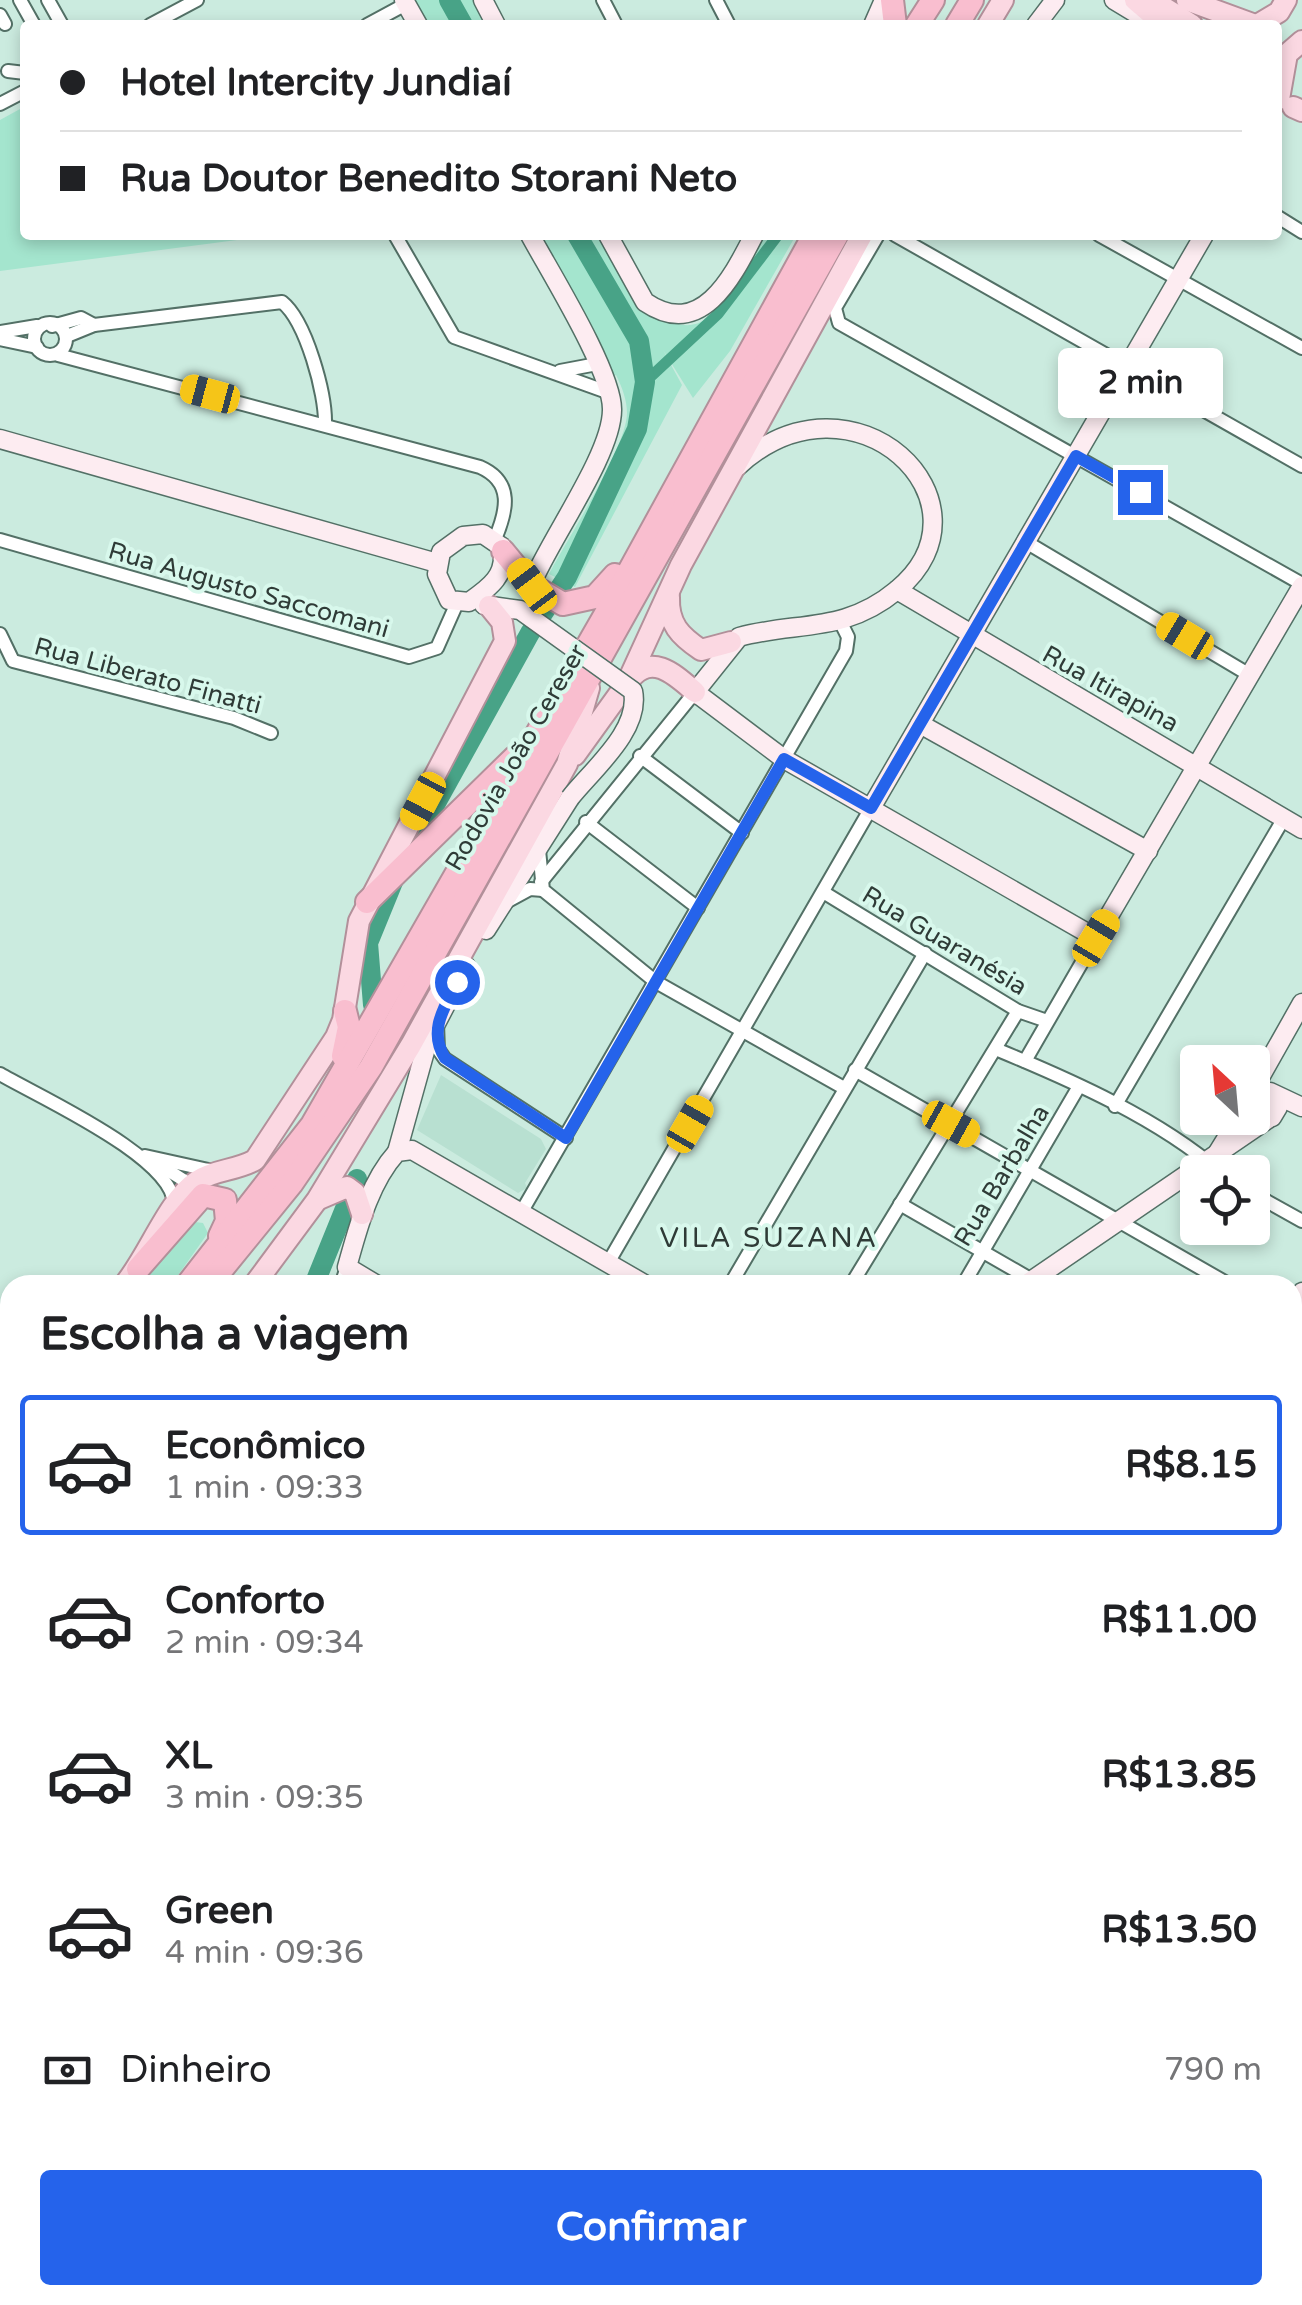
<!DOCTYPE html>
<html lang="pt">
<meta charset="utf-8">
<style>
:root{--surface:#fff;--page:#f6f6f6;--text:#202124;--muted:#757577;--line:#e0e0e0;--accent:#2563eb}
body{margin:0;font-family:"Varela Round",sans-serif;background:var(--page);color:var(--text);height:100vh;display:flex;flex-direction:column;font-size:38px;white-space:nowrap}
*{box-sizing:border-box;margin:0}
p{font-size:32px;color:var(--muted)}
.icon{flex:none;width:55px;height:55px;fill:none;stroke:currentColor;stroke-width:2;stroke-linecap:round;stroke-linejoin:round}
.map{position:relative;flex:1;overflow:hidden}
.details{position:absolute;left:0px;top:1275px;width:1302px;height:1030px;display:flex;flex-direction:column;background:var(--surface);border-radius:30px 30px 0 0;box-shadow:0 5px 15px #0003}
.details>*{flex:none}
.hud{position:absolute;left:20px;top:20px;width:1262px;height:220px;border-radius:10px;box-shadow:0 5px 15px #0003;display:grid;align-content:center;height:220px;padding:0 40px;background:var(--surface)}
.needle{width:65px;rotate:334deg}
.tools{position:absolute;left:1180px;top:1045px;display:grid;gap:20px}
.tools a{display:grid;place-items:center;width:90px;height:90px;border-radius:10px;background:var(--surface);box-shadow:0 5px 15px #0003;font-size:50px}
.end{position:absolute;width:45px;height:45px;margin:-22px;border:12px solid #2563eb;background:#fff;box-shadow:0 0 0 5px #fff}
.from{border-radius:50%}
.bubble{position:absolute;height:70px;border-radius:10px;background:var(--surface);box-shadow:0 5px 15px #0003;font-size:32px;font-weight:700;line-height:70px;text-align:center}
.car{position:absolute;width:30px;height:60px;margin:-30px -15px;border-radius:12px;box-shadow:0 0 8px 2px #0007;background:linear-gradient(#f5c518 24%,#345 0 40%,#f5c518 0 76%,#345 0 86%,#f5c518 0)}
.hud b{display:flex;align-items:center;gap:35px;height:95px;font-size:38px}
.hud b+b{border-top:2px solid var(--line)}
.hud i{width:25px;height:25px;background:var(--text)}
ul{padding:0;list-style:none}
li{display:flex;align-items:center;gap:30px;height:140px;margin:0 20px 15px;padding:0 20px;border:5px solid transparent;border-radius:10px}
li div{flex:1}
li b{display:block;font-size:38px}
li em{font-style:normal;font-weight:700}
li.current{border-color:var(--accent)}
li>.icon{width:90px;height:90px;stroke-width:1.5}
h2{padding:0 40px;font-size:45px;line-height:120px}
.pay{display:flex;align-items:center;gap:25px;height:110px;padding:0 40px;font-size:38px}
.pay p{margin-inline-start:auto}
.button{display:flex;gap:20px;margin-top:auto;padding:20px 40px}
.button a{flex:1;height:115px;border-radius:10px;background:var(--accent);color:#fff;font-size:40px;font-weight:700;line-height:115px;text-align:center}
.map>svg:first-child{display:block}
.built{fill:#b8e0d1}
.green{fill:#a4e5ce}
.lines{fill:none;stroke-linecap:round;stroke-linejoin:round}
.stream{stroke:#48a387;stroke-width:4}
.canal{stroke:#48a387;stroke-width:11}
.river{stroke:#48a387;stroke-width:20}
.street-casing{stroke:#537066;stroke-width:16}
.secondary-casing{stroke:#537066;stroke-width:21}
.primary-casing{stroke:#b2909a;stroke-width:24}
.highway-casing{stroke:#b2909a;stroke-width:26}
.street{stroke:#fff;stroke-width:12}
.secondary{stroke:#fdecf1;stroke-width:18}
.primary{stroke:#fbd8e2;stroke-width:20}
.highway{stroke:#f9becf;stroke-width:22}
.secondary-bridge-casing{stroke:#537066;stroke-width:21;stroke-linecap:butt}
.secondary-bridge{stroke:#fdecf1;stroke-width:18}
.route{stroke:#2563eb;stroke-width:12}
.labels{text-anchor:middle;stroke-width:8;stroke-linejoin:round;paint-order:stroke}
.street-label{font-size:25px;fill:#2f3b37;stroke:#d8f8ec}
.neighbourhood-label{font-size:28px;letter-spacing:2.5px;fill:#2f3b37;stroke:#d8f8ec}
</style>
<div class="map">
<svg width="1302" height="2305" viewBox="0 0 1302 2305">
<rect width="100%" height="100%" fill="#cbebdf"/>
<g class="built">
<polygon points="441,1075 541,1139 546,1149 525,1183 527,1188 518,1193 417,1130"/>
<polygon points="0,2118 10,2119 10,2295 68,2295 68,2305 0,2305"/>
<polygon points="365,2295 593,2295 594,2305 366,2305"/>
<polygon points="983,2295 1185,2295 1192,2305 989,2305"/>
</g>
<g class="green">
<polygon points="408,0 481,0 494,25 424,25"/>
<polygon points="20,109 25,112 25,235 276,235 0,271 0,120"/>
<path d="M 535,235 L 609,235 C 639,289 679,378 737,284 C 747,269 753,251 763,235 L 796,235 L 730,351 L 693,398 L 663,350 L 682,385 L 575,587 L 549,574 C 567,540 627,446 627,413 C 627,400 622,387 616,375 L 608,379 Z"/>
<polygon points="195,1222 203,1223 208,1233 171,1285 139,1285 184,1227"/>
</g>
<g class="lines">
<g class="stream">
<polyline points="0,1881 10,1886"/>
<polyline points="611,2295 613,2305"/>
</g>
<polyline class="canal" points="645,382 718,314 778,235"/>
<g class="river">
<polyline points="449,0 463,25"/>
<polyline points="373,1005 368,943 395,877 530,633 567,577 637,429 645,382 639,341 577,235"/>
<polyline points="314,1285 357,1179"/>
<polyline points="0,1782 10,1779"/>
<polyline points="1292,1889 1302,1887"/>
</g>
<defs>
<g id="street">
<polyline points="20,0 34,25"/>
<polyline points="48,0 62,25"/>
<polyline points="603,0 616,25"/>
<polyline points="716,0 729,25"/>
<polyline points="0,15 5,24"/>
<polyline points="150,25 197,0"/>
<polyline points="367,25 406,4"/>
<polyline points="8,71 25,73"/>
<polyline points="0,104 25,91"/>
<polyline points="1278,217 1302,232"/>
<polyline points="395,235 454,337 610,393"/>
<polyline points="878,235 835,308 839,323 1302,584"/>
<polyline points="895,235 1302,466"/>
<polyline points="1099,235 1302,348"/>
<circle cx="50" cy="339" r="16"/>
<polyline points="52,326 81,318 94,325"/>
<polyline points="0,332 37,326"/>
<path d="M 67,336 L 94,325 L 282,302 C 306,321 326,394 325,425"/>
<polyline points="0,339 37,347"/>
<path d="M 58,355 L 480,467 C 514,482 507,511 495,539"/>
<polyline points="560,371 597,364"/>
<polyline points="0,540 409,657 437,648 457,603"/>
<polyline points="1026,542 1248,674"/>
<polyline points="0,634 13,661 234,718 271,733"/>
<polyline points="640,756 742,833"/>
<polyline points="586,822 698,908"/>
<polyline points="539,850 543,890 656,982 844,1088"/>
<polyline points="541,882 695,692"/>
<polyline points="823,892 1018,1011 1047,1021"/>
<polyline points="504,903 530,889 543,890"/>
<polyline points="437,1024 438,1049 445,1059 566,1138"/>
<path d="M 998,1050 C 1073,1081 1159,1119 1220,1172"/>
<polyline points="1025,1061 1096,938"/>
<polyline points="855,1070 1230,1285"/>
<path d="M 0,1074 C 39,1097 178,1159 174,1207"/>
<polyline points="1115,1106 1284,818"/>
<polyline points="145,1156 213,1171"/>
<polyline points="158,1164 196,1188"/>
<polyline points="1252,1193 1302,1221"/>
<polyline points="900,1204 1032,1280"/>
<polyline points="522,1211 846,651 848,637 840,621"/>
<polyline points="608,1263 871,808"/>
<polyline points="341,1285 347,1267"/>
<polyline points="730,1285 925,953"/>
<polyline points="851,1285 1018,1011"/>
<polyline points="963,1285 1078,1088"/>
<polyline points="1292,1690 1302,1696"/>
</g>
<g id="secondary">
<polyline points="404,0 418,25"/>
<polyline points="483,0 496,25"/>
<polyline points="1114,0 1152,23"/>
<polyline points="873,25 884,0"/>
<polyline points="1036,25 1055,0"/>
<path d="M 530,235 C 550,272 613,373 612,410 C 612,454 550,539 531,585"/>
<path d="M 608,235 L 645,302 C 701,340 732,278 754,235"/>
<polyline points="0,439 437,563"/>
<path d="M 737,467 C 853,359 1002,503 897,590 C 844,634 797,621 739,637 L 695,692 L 784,759 L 1096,938 L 1302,586"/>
<path d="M 483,534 L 502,547 C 508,575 489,588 469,602 L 449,600 L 437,574 L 441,552 L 463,536 Z"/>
<polyline points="897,590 1302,829"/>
<polyline points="484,605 520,610 573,648"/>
<polyline points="920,724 1148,851"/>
<polyline points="871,808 1204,235"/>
<polyline points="486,930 570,798"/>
<polyline points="1258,1093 1258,1081 1302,1003"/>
<polyline points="1252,1097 1270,1092 1302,1107"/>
<polyline points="1252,1113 1259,1118 1272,1117 1278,1107 1275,1096"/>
<polyline points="397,1152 429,1037 466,966"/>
<polyline points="1218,1152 1239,1118"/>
<path d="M 377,1285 L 347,1267 C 358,1228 369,1183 397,1152 L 412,1150 L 646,1285"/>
<polyline points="1025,1285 1268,1119"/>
<polyline points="1292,1308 1302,1292"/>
<polyline points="1292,1577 1302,1567"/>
<polyline points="1292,1717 1302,1721"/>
<polyline points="1292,1754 1302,1759"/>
</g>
<g id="primary">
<polyline points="1135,0 1164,25"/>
<polyline points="1152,0 1192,25"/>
<polyline points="1187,0 1255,25"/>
<polyline points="988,25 1003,0"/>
<polyline points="1257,25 1279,12 1286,0"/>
<polyline points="1279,99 1287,54 1302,41"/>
<polyline points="1293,107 1302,111"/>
<path d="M 669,597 C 668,624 680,636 701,650 L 731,642"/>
<path d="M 631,678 C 653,653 675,675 695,692"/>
<polyline points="575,755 627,683 681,565 862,235"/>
<polyline points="319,1199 347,1187 355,1193 362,1214"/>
<path d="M 124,1285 C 148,1257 168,1200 197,1181 C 216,1169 235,1171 255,1160 L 336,1037 L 343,1020 L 359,921 L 505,641 L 502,622 L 489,606"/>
<polyline points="254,1285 317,1200 411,1045 567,764 589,688"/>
<polyline points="0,1439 10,1426"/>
<polyline points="0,1590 10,1578"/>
<polyline points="1292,1846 1302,1843"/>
<polyline points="0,1856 10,1858"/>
<polyline points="1292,1945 1302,1943"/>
<polyline points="1292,2111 1302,2111"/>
<polyline points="99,2305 100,2295"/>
</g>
<g id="highway">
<polyline points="892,0 895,25"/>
<polyline points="917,25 933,0"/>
<polyline points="957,25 972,0"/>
<polyline points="503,551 531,585 563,604 595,597 615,575"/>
<polyline points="367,902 515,757"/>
<polyline points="343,1056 349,1027 345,1011"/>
<polyline points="138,1269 203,1195 225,1200 227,1221 220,1236"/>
<polyline points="187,1285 312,1125 604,617 814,235"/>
<polyline points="209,1285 292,1183 371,1067 837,235"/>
<polyline points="0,1515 10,1503"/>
<polyline points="0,1545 10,1532"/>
<polyline points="0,1568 10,1558"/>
<polyline points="3,2083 2,2101 10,2109"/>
<polyline points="82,2295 83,2305"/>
</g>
</defs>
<use href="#street" class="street-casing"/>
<use href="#secondary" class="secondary-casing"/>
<use href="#primary" class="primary-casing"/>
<use href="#highway" class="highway-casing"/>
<use href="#street" class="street"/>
<use href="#secondary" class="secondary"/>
<use href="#primary" class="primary"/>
<use href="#highway" class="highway"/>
<defs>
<path id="secondary-bridge" d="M 570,798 C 593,769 641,730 633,691 L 573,648"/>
</defs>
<use href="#secondary-bridge" class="secondary-bridge-casing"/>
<use href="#secondary-bridge" class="secondary-bridge"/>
</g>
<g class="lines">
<path class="route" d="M 457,982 C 444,1008 428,1031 445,1058 L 566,1138 L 784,759 L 871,808 L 1076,456 L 1140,492"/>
</g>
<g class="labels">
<g class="street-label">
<text transform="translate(249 589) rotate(16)" y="9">Rua Augusto Saccomani</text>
<text transform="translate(148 675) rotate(15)" y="9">Rua Liberato Finatti</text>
<text transform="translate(1111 688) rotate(29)" y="9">Rua Itirapina</text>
<text transform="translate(515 757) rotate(-60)" y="9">Rodovia João Cereser</text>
<text transform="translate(945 940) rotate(31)" y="9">Rua Guaranésia</text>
<text transform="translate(1001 1175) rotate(-59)" y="9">Rua Barbalha</text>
</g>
<g class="neighbourhood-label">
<text x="769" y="1247">VILA SUZANA</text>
</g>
</g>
</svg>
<div class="tools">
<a><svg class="needle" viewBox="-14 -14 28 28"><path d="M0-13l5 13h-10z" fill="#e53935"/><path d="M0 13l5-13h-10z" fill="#757577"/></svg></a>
<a><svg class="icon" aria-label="locate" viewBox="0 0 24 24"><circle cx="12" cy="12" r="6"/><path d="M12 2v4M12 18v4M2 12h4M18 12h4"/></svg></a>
</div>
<i class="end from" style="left:457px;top:982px"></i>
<i class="end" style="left:1140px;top:492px"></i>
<div class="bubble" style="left:1058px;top:348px;width:165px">2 min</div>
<i class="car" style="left:210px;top:394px;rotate:285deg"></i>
<i class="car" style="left:532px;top:586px;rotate:323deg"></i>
<i class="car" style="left:1185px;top:636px;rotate:301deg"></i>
<i class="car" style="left:423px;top:801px;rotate:208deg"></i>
<i class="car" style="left:1096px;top:938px;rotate:31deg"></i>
<i class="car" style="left:690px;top:1124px;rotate:30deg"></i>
<i class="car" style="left:951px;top:1124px;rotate:119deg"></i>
<div class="hud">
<b><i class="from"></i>Hotel Intercity Jundiaí</b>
<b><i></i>Rua Doutor Benedito Storani Neto</b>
</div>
<section class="details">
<h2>Escolha a viagem</h2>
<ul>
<li class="current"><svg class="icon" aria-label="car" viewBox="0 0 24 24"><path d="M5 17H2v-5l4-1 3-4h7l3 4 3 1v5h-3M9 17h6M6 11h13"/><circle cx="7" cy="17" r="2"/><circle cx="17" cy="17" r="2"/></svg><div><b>Econômico</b><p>1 min · 09:33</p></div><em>R$8.15</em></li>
<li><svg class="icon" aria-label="car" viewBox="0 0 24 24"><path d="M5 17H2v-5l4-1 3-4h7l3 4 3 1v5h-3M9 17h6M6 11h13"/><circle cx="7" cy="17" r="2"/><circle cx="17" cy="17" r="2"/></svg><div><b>Conforto</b><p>2 min · 09:34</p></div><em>R$11.00</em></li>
<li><svg class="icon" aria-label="car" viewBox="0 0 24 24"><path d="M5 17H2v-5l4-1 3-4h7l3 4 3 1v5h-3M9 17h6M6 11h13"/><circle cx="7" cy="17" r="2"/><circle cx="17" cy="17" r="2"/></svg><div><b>XL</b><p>3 min · 09:35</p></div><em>R$13.85</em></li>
<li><svg class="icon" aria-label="car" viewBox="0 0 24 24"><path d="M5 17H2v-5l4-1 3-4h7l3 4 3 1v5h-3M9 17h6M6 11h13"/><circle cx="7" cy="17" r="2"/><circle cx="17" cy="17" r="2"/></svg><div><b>Green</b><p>4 min · 09:36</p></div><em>R$13.50</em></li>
</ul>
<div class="pay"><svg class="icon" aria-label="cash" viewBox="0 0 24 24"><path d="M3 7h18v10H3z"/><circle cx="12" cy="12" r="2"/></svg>Dinheiro<p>790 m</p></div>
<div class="button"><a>Confirmar</a></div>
</section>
</div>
